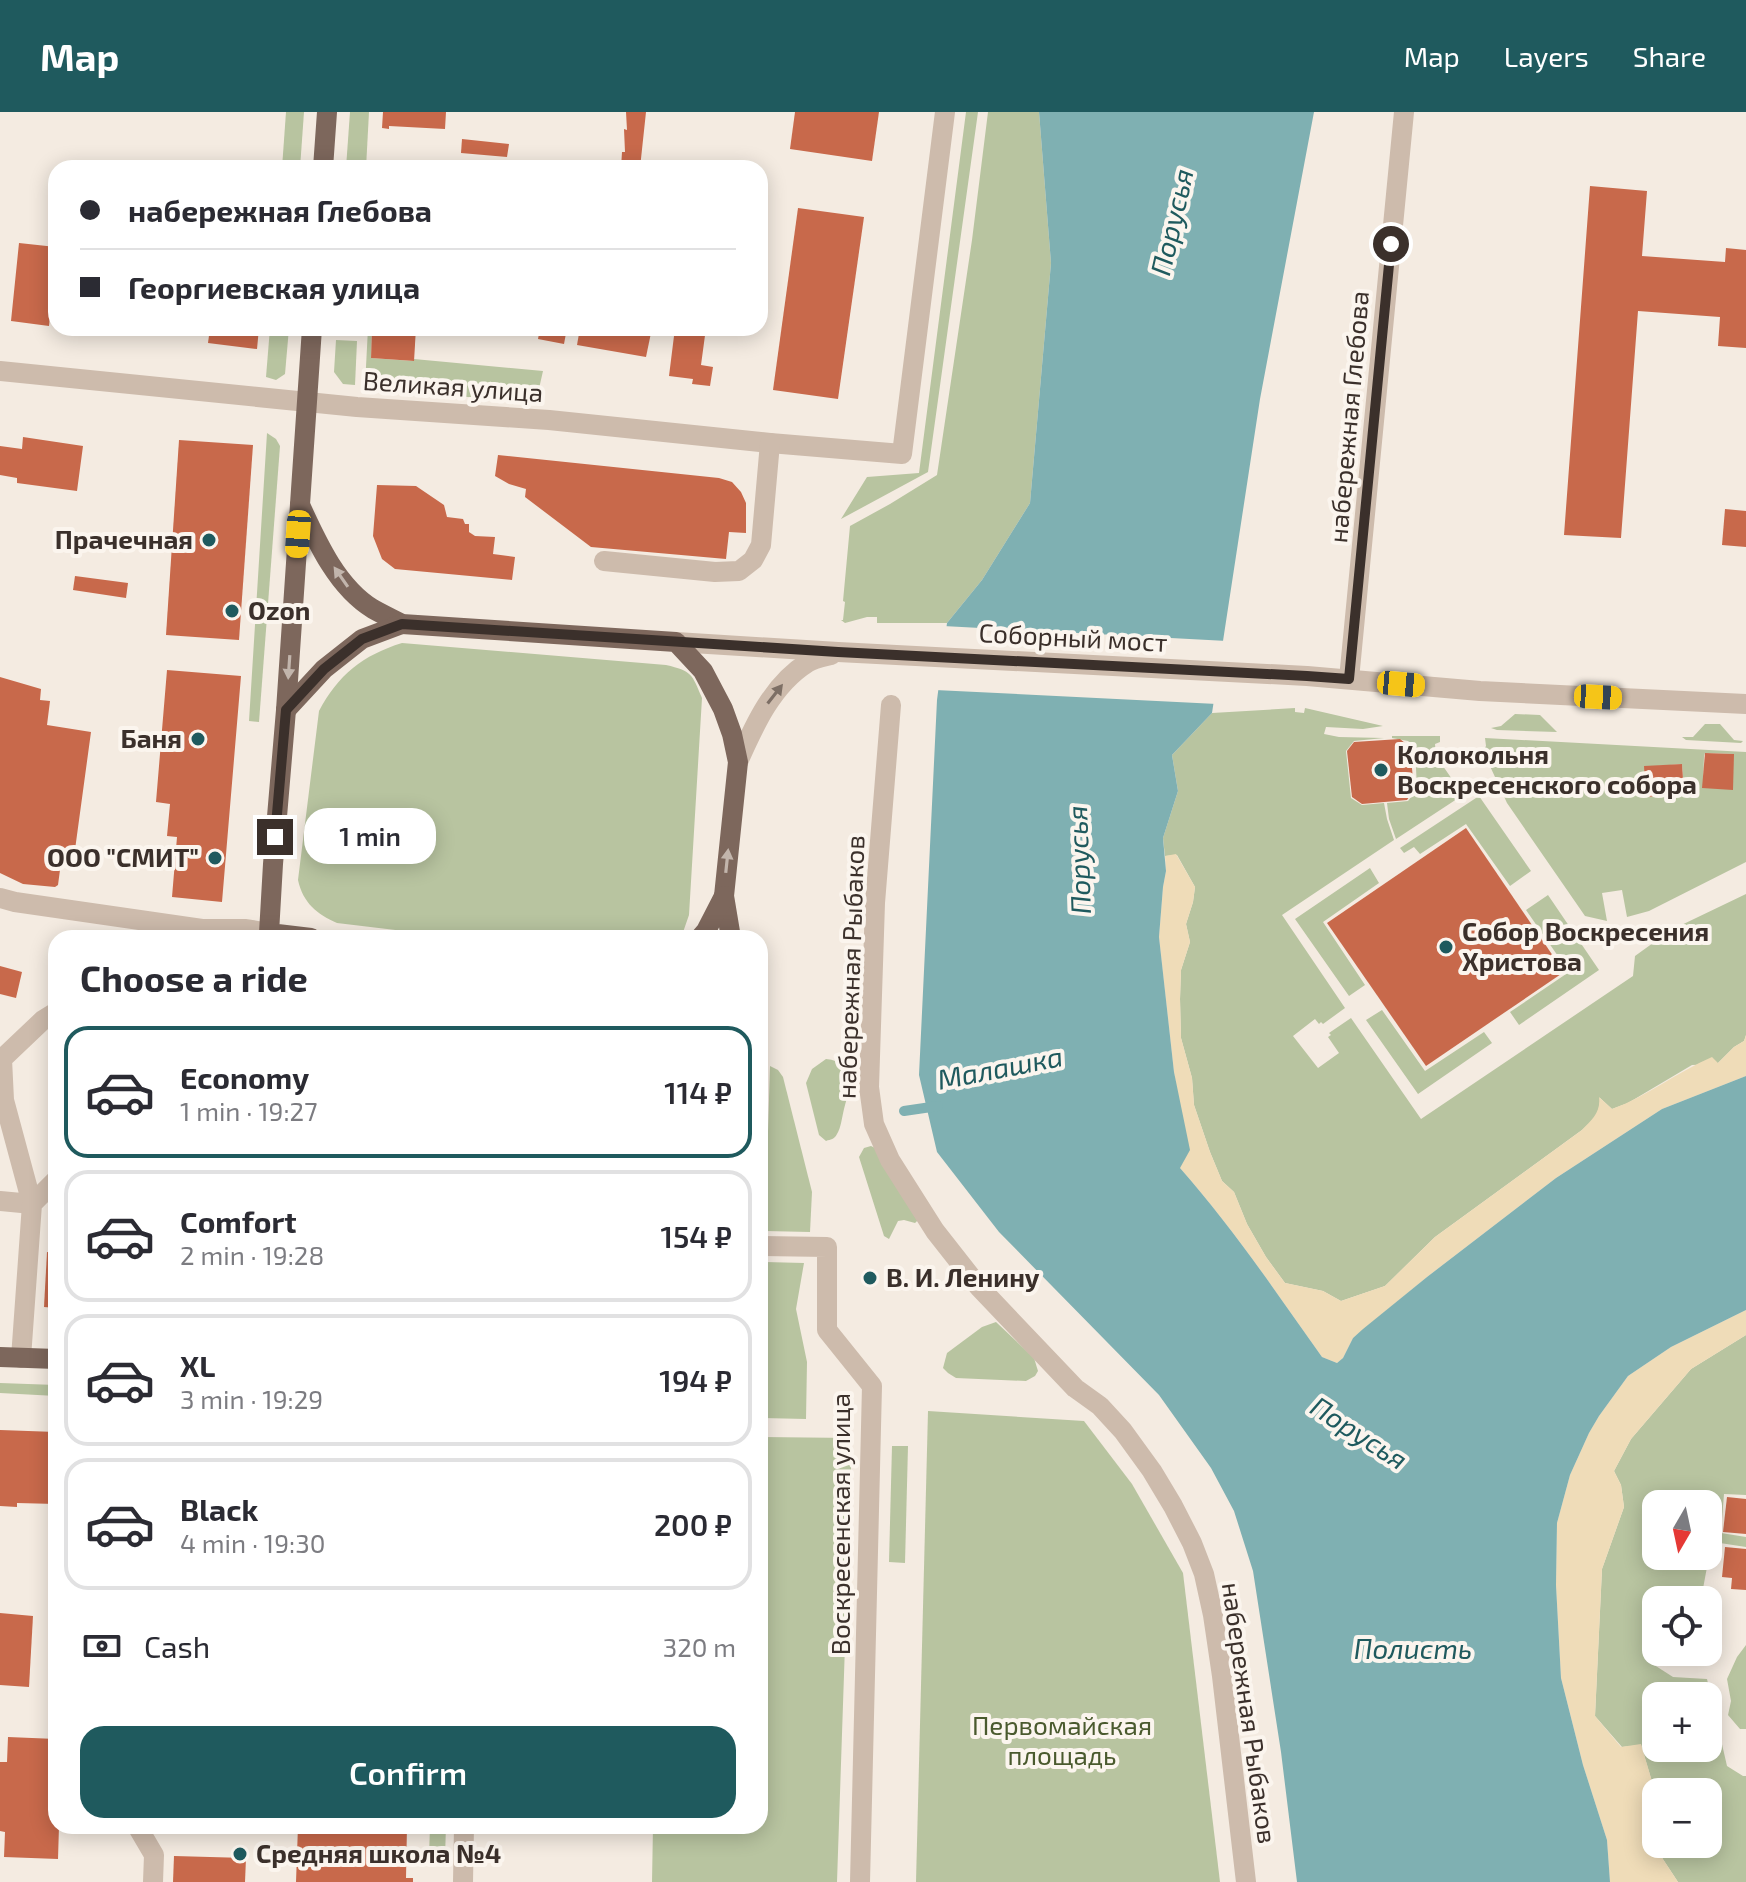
<!DOCTYPE html>
<meta charset="utf-8">
<style>
:root{--surface:#fff;--page:#f7f7f7;--text:#2b2b33;--muted:#7c7c81;--line:#e1e1e2;--accent:#1f5a5e}
body{margin:0;font-family:"Exo 2",sans-serif;background:var(--page);color:var(--text);height:100vh;display:flex;flex-direction:column;font-size:30px;white-space:nowrap}
*{box-sizing:border-box;margin:0}
p{font-size:26px;color:var(--muted)}
.icon{flex:none;width:44px;height:44px;fill:none;stroke:currentColor;stroke-width:2;stroke-linecap:round;stroke-linejoin:round}
.map{position:relative;flex:1;overflow:hidden}
.drawer{position:absolute;left:48px;top:818px;width:720px;height:904px;display:flex;flex-direction:column;background:var(--surface);border-radius:24px;box-shadow:0 4px 20px #0003}
.drawer>*{flex:none}
.guide{position:absolute;left:48px;top:48px;width:720px;height:176px;border-radius:24px;box-shadow:0 4px 20px #0003;display:grid;align-content:center;height:176px;padding:0 32px;background:var(--surface)}
.needle{width:52px;rotate:189deg}
.controls{position:absolute;left:1642px;top:1378px;display:grid;gap:16px}
.controls a{display:grid;place-items:center;width:80px;height:80px;border-radius:16px;background:var(--surface);box-shadow:0 4px 20px #0003;font-size:40px}
.end{position:absolute;width:36px;height:36px;margin:-18px;border:10px solid #3b302b;background:#fff;box-shadow:0 0 0 4px #fff}
.from{border-radius:50%}
.bubble{position:absolute;height:56px;border-radius:24px;background:var(--surface);box-shadow:0 4px 20px #0003;font-size:26px;font-weight:600;line-height:56px;text-align:center}
.car{position:absolute;width:24px;height:48px;margin:-24px -12px;border-radius:10px;box-shadow:0 0 6px 2px #0007;background:linear-gradient(#f5c518 24%,#345 0 40%,#f5c518 0 76%,#345 0 86%,#f5c518 0)}
.guide b{display:flex;align-items:center;gap:28px;height:76px;font-size:30px}
.guide b+b{border-top:2px solid var(--line)}
.guide i{width:20px;height:20px;background:var(--text)}
ul{padding:0;list-style:none}
li{display:flex;align-items:center;gap:24px;height:132px;margin:0 16px 12px;padding:0 16px;border:4px solid var(--line);border-radius:24px}
li div{flex:1}
li b{display:block;font-size:30px}
li em{font-style:normal;font-weight:600}
li.current{border-color:var(--accent)}
li>.icon{width:72px;height:72px;stroke-width:1.5}
h2{padding:0 32px;font-size:36px;line-height:96px}
.pay{display:flex;align-items:center;gap:20px;height:88px;padding:0 32px;font-size:30px}
.pay p{margin-inline-start:auto}
.primary-button{display:flex;gap:16px;margin-top:auto;padding:16px 32px}
.primary-button a{flex:1;height:92px;border-radius:24px;background:var(--accent);color:#fff;font-size:32px;font-weight:600;line-height:92px;text-align:center}
header{display:flex;align-items:center;gap:48px;box-sizing:border-box;height:112px;padding:0 40px;background:var(--accent);color:#fff}
header strong{font-size:38px}
nav{display:flex;gap:44px;margin-inline-start:auto;font-size:28px}
.map>svg:first-child{display:block}
.green{fill:#b8c4a0;fill-rule:evenodd}
.sand{fill:#efdcb8}
.water{fill:#7fb0b2}
.pier{fill:#f4ebe1}
.lines{fill:none;stroke-linecap:round;stroke-linejoin:round}
.stream{stroke:#7fb0b2;stroke-width:10}
.building{fill:#c8694b}
.minor{stroke:#cdbbac;stroke-width:20}
.major{stroke:#7d675c;stroke-width:20}
.oneway{fill:#c2b5ac}
.oneway2{fill:#7d6f65}
.route{stroke:#3b302b;stroke-width:10}
.poi-dot{fill:#1f5a5e;stroke:#fbf5ee;stroke-width:3}
.labels{text-anchor:middle;stroke-width:8;stroke-linejoin:round;paint-order:stroke}
.street-label{font-size:26px;fill:#3b302b;stroke:#fbf5ee}
.poi-label{font-size:26px;font-weight:bold;fill:#3b302b;stroke:#fbf5ee;text-anchor:start}
.park-label{font-size:26px;fill:#4a5a2e;stroke:#fbf5ee}
.water-label{font-size:28px;font-style:italic;fill:#1f5a5e;stroke:#fbf5ee}
</style>
<header>
<strong>Map</strong>
<nav><a>Map</a><a>Layers</a><a>Share</a></nav>
</header>
<div class="map">
<svg width="1746" height="1770" viewBox="0 0 1746 1770">
<rect width="100%" height="100%" fill="#f4ebe1"/>
<g class="green">
<polygon points="286,0 304,0 300,56 282,56"/>
<polygon points="350,0 369,0 366,56 346,56"/>
<polygon points="966,0 978,0 928,360 841,407 867,365 919,361"/>
<polygon points="988,0 1039,0 1051,151 1030,391 982,468 947,511 877,511 877,505 867,505 845,511 841,508 843,508 845,490 843,489 850,414 890,392 937,363 972,128"/>
<polygon points="270,216 289,216 285,262 276,268 266,265"/>
<polygon points="368,216 372,216 371,246 413,249 414,247 543,259 536,290 370,278 365,274"/>
<polygon points="336,228 357,229 355,273 343,272 334,260"/>
<polygon points="267,321 276,327 280,334 259,610 249,609"/>
<path d="M 402,531 L 666,553 C 692,559 692,562 702,586 L 689,803 L 681,826 L 462,826 L 337,811 C 317,802 303,791 298,768 L 319,599 C 338,563 363,543 402,531 Z"/>
<path d="M 1295,596 L 1295,600 L 1304,601 L 1305,596 L 1383,614 L 1363,617 L 1326,615 L 1324,622 L 1339,625 L 1384,626 L 1354,629 L 1346,639 L 1351,686 L 1362,693 L 1384,691 L 1387,707 L 1394,728 L 1282,803 L 1345,896 L 1323,912 L 1321,910 L 1319,912 L 1315,907 L 1293,924 L 1318,956 L 1339,941 L 1328,925 L 1331,923 L 1329,921 L 1351,906 L 1421,1007 L 1633,864 L 1635,844 L 1671,818 L 1746,782 L 1746,923 L 1744,929 L 1734,935 L 1717,952 L 1692,953 L 1628,991 L 1612,997 L 1600,986 C 1601,1001 1592,1009 1582,1018 L 1435,1125 L 1385,1174 L 1341,1189 L 1323,1179 L 1285,1171 L 1266,1145 L 1247,1112 L 1234,1080 L 1222,1069 L 1210,1040 L 1194,993 L 1192,966 L 1181,926 L 1180,887 L 1181,858 L 1190,830 L 1186,812 L 1193,790 L 1195,775 L 1177,743 L 1165,744 L 1163,726 L 1178,679 L 1172,643 L 1212,601 Z"/>
<polygon points="1515,602 1540,603 1557,620 1497,618 1491,616 1501,614"/>
<polygon points="1705,612 1720,612 1734,628 1743,629 1741,631 1686,628 1682,625 1693,625"/>
<polygon points="1392,624 1440,624 1440,630 1435,632 1436,644 1463,683 1396,727 1389,707 1387,691 1408,689 1417,677 1415,635 1408,629 1392,626"/>
<path d="M 1485,626 L 1746,640 L 1746,750 L 1649,799 L 1627,805 L 1622,778 L 1602,781 L 1607,809 L 1585,804 L 1507,691 L 1483,639 L 1486,634 ZM 1705,641 L 1734,642 L 1703,675 L 1704,644 ZM 1682,652 L 1684,682 L 1646,685 L 1645,655 Z"/>
<polygon points="1479,684 1531,759 1510,774 1466,712 1420,742 1414,735 1404,741 1400,736"/>
<polygon points="1370,756 1379,771 1323,810 1365,873 1349,884 1295,807"/>
<polygon points="1548,783 1599,858 1519,913 1510,900 1569,860 1526,798"/>
<polygon points="1382,898 1425,959 1484,920 1492,931 1418,982 1366,908"/>
<path d="M 826,947 C 857,950 850,976 844,997 C 842,1005 841,1016 837,1022 C 834,1028 831,1027 826,1029 L 819,1023 L 806,971 L 812,957 Z"/>
<polygon points="770,954 778,958 783,965 812,1080 810,1120 765,1119"/>
<polygon points="871,1034 875,1036 918,1108 915,1111 904,1108 898,1109 889,1127 884,1124 859,1045 864,1036"/>
<polygon points="765,1150 804,1151 796,1197 807,1250 806,1307 760,1306 760,1296 762,1296"/>
<polygon points="996,1210 1034,1246 1038,1259 1035,1264 1026,1269 956,1266 948,1261 943,1256 947,1241 982,1215"/>
<path d="M 1746,1223 L 1746,1383 L 1724,1382 L 1721,1421 L 1746,1425 L 1746,1435 L 1720,1431 L 1718,1436 L 1710,1439 L 1702,1482 L 1703,1488 L 1656,1488 L 1656,1540 L 1696,1540 L 1677,1546 L 1648,1549 L 1673,1565 L 1707,1567 L 1727,1654 L 1743,1664 L 1746,1664 L 1746,1770 L 1678,1770 L 1653,1732 L 1656,1709 L 1656,1732 L 1708,1732 L 1708,1680 L 1656,1680 L 1656,1683 L 1641,1633 L 1622,1635 L 1595,1604 L 1602,1457 L 1624,1395 L 1621,1373 L 1614,1359 L 1631,1327 L 1691,1257 ZM 1656,1392 L 1708,1392 L 1708,1444 L 1656,1444 ZM 1656,1584 L 1708,1584 L 1708,1636 L 1656,1636 Z"/>
<polygon points="0,1271 56,1273 56,1284 0,1281"/>
<polygon points="928,1299 1084,1309 1132,1372 1183,1461 1220,1770 916,1770"/>
<polygon points="760,1325 852,1326 837,1770 652,1770 653,1714 760,1714"/>
<polygon points="892,1334 908,1334 905,1451 889,1450"/>
<polygon points="1746,1533 1746,1617 1740,1617 1728,1603 1731,1589 1727,1567 1737,1545"/>
<polygon points="430,1714 446,1714 445,1745 429,1744"/>
</g>
<g class="sand">
<path d="M 1176,742 L 1195,775 L 1193,790 L 1186,812 L 1190,830 L 1181,858 L 1180,887 L 1181,926 L 1192,966 L 1194,993 L 1210,1040 L 1222,1069 L 1234,1080 L 1247,1112 L 1266,1145 L 1285,1171 L 1323,1179 L 1341,1189 L 1385,1174 L 1435,1125 L 1582,1018 C 1592,1008 1601,1000 1599,985 L 1612,997 C 1648,984 1677,960 1712,945 L 1718,951 L 1734,935 L 1744,929 L 1746,923 L 1746,964 L 1662,997 L 1556,1066 L 1427,1165 L 1353,1226 L 1343,1246 L 1337,1251 L 1322,1245 C 1276,1180 1232,1115 1180,1056 L 1179,992 L 1174,960 L 1159,825 L 1163,775 L 1166,759 L 1165,744 Z"/>
<polygon points="1746,1198 1746,1223 1691,1257 1631,1327 1614,1359 1621,1373 1624,1395 1602,1457 1595,1604 1621,1635 1641,1632 1656,1683 1656,1709 1653,1732 1678,1770 1610,1770 1607,1728 1583,1653 1561,1566 1556,1473 1557,1411 1570,1363 1589,1321 1599,1304 1628,1264 1671,1235"/>
</g>
<path class="water" d="M 1039,0 L 1314,0 L 1260,287 L 1212,601 L 1172,643 L 1178,679 L 1163,726 L 1166,759 L 1163,775 L 1159,825 L 1174,960 L 1190,1038 L 1180,1056 C 1232,1115 1276,1180 1322,1245 L 1337,1251 L 1343,1246 L 1353,1226 L 1363,1217 L 1427,1165 L 1556,1066 L 1662,997 L 1746,964 L 1746,1198 L 1671,1235 L 1628,1264 L 1599,1304 L 1589,1321 L 1570,1363 L 1557,1411 L 1556,1473 L 1561,1566 L 1583,1653 L 1607,1728 L 1610,1770 L 1297,1770 L 1281,1640 L 1253,1459 L 1234,1399 L 1211,1356 L 1159,1283 L 999,1120 L 937,1040 L 919,963 L 937,588 L 947,511 L 982,468 L 1030,391 L 1051,151 Z"/>
<polygon class="pier" points="943,514 1227,529 1217,592 935,578"/>
<g class="lines">
<polyline class="stream" points="904,999 938,994"/>
</g>
<g class="building">
<polygon points="383,0 446,0 445,17 389,14 389,17 382,16"/>
<polygon points="626,0 646,0 640,56 621,56 622,40 625,40 624,17 627,18"/>
<polygon points="795,0 879,0 872,49 790,37"/>
<polygon points="462,27 509,32 507,45 461,41"/>
<polygon points="1590,74 1647,79 1642,144 1725,150 1726,136 1746,138 1746,236 1718,234 1720,205 1638,199 1621,426 1564,423"/>
<polygon points="798,96 864,105 838,287 773,278"/>
<polygon points="19,131 56,135 56,186 52,185 49,214 11,209"/>
<polygon points="210,216 259,216 257,237 208,231"/>
<polygon points="372,216 416,216 414,249 371,246"/>
<polygon points="540,216 567,216 564,232 538,227"/>
<polygon points="580,216 652,216 646,245 577,233"/>
<polygon points="675,216 706,216 701,253 713,255 710,274 692,272 693,267 669,264"/>
<polygon points="23,325 83,334 77,379 17,371 17,366 0,363 0,334 22,337"/>
<polygon points="179,328 253,333 239,528 166,523"/>
<polygon points="498,343 719,366 732,370 741,380 746,391 746,421 729,420 726,447 591,435 525,385 526,377 509,372 495,364"/>
<polygon points="377,373 416,374 444,393 447,405 463,407 465,412 469,412 469,420 475,424 495,425 493,442 515,445 512,468 395,457 382,447 373,424"/>
<polygon points="1725,397 1746,399 1746,435 1722,433"/>
<polygon points="75,464 128,471 126,486 73,478"/>
<polygon points="167,558 241,564 222,790 172,785 177,725 167,724 170,692 156,690"/>
<polygon points="0,565 41,577 40,588 50,589 47,613 91,620 74,745 62,743 58,773 55,775 23,772 0,761"/>
<polygon points="1400,627 1410,635 1414,678 1407,688 1362,692 1352,685 1347,639 1354,630"/>
<polygon points="1705,641 1734,642 1733,678 1702,676"/>
<polygon points="1682,652 1684,682 1646,685 1644,654"/>
<polygon points="1466,716 1564,860 1426,954 1327,811"/>
<polygon points="0,854 22,860 16,886 0,882"/>
<polygon points="52,963 56,963 56,1012 50,1012"/>
<polygon points="47,1140 56,1141 56,1196 44,1195"/>
<polygon points="0,1318 56,1320 56,1392 17,1391 17,1395 0,1394"/>
<polygon points="1727,1385 1746,1387 1746,1422 1723,1420"/>
<polygon points="1725,1435 1746,1437 1746,1478 1731,1477 1732,1466 1722,1465"/>
<polygon points="0,1501 33,1504 29,1575 0,1573"/>
<polygon points="8,1625 56,1627 56,1714 59,1714 58,1747 4,1745 5,1720 0,1719 0,1650 7,1650"/>
<polygon points="298,1714 407,1714 406,1766 413,1766 413,1770 296,1770"/>
<polygon points="174,1744 246,1746 245,1770 173,1770"/>
</g>
<g class="lines">
<g class="minor">
<polyline points="0,259 357,295 549,308 770,331 902,342 945,0"/>
<polyline points="604,449 715,460 739,459 753,448 761,433 770,331"/>
<polyline points="676,530 838,540 1307,564 1480,579 1746,592"/>
<polyline points="1349,567 1404,0"/>
<polyline points="891,593 875,791 869,975 874,1012 890,1048 935,1119 979,1175 1075,1276 1100,1294 1123,1319 1152,1359 1173,1394 1192,1431 1204,1462 1213,1503 1222,1564 1246,1770"/>
<path d="M 738,650 C 754,614 772,573 807,551 C 813,547 823,545 831,543"/>
<polyline points="0,786 15,790 202,817 246,817 269,821"/>
<polyline points="0,1089 32,1092 4,988 2,947 43,908 56,900"/>
<polyline points="760,1134 827,1135 827,1218 872,1274 860,1770"/>
<polyline points="21,1246 32,1092 56,1068"/>
<polyline points="137,1714 154,1743 153,1770"/>
<polyline points="463,1770 464,1714"/>
</g>
<g class="major">
<polyline points="323,56 327,0"/>
<path d="M 300,393 C 317,430 337,475 373,497 C 382,502 392,507 402,512 L 676,530 L 703,559 L 723,597 L 732,622 L 738,650 L 724,784 L 731,826"/>
<polyline points="286,598 324,557 362,527 402,512"/>
<polyline points="311,826 269,821 273,752 286,598 312,216"/>
<polyline points="700,826 706,819 724,784"/>
<polyline points="0,1245 56,1247"/>
</g>
</g>
<defs><path id="oneway-solid" d="M-6-.8H1V-3.2L6.5 0L1 3.2V.8H-6Z" transform="scale(2)"/></defs>
<g class="oneway">
<use href="#oneway-solid" transform="translate(341 465) rotate(-125)"/>
<use href="#oneway-solid" transform="translate(289 555) rotate(94)"/>
<use href="#oneway-solid" transform="translate(727 749) rotate(-84)"/>
</g>
<use class="oneway2" href="#oneway-solid" transform="translate(775 582) rotate(-52)"/>
<g class="lines">
<polyline class="route" points="275,725 286,598 324,557 362,527 402,512 838,540 1307,564 1349,567 1391,132"/>
</g>
<g class="poi-dot">
<circle cx="209" cy="428" r="8"/>
<circle cx="232" cy="499" r="8"/>
<circle cx="198" cy="627" r="8"/>
<circle cx="1381" cy="658" r="8"/>
<circle cx="215" cy="746" r="8"/>
<circle cx="1446" cy="835" r="8"/>
<circle cx="870" cy="1166" r="8"/>
<circle cx="240" cy="1742" r="8"/>
</g>
<g class="labels">
<g class="street-label">
<text transform="translate(453 275) rotate(4)" y="9">Великая улица</text>
<text transform="translate(1349 305) rotate(-85)" y="9">набережная Глебова</text>
<text transform="translate(1073 526) rotate(3)" y="9">Соборный мост</text>
<text transform="translate(851 855) rotate(-88)" y="9">набережная Рыбаков</text>
<text transform="translate(841 1412) rotate(-90)" y="9">Воскресенская улица</text>
<text transform="translate(1249 1601) rotate(82)" y="9">набережная Рыбаков</text>
</g>
<g class="poi-label">
<text x="193" y="437" text-anchor="end">Прачечная</text>
<text x="248" y="508">Ozon</text>
<text x="182" y="636" text-anchor="end">Баня</text>
<text x="1397" y="652">Колокольня<tspan x="1397" dy="30">Воскресенского собора</tspan></text>
<text x="199" y="755" text-anchor="end">ООО "СМИТ"</text>
<text x="1462" y="829">Собор Воскресения<tspan x="1462" dy="30">Христова</tspan></text>
<text x="886" y="1175">В. И. Ленину</text>
<text x="256" y="1751">Средняя школа №4</text>
</g>
<g class="park-label">
<text x="1062" y="1623">Первомайская<tspan x="1062" dy="30">площадь</tspan></text>
</g>
<g class="water-label">
<text transform="translate(1172 110) rotate(-77)" y="10">Порусья</text>
<text transform="translate(1079 748) rotate(-92)" y="10">Порусья</text>
<text transform="translate(1000 956) rotate(-11)" y="10">Малашка</text>
<text transform="translate(1359 1321) rotate(33)" y="10">Порусья</text>
<text x="1413" y="1547">Полисть</text>
</g>
</g>
</svg>
<div class="controls">
<a><svg class="needle" viewBox="-14 -14 28 28"><path d="M0-13l5 13h-10z" fill="#e53935"/><path d="M0 13l5-13h-10z" fill="#7c7c81"/></svg></a>
<a><svg class="icon" aria-label="locate" viewBox="0 0 24 24"><circle cx="12" cy="12" r="6"/><path d="M12 2v4M12 18v4M2 12h4M18 12h4"/></svg></a>
<a>+</a>
<a>−</a>
</div>
<i class="end from" style="left:1391px;top:132px"></i>
<i class="end" style="left:275px;top:725px"></i>
<div class="bubble" style="left:304px;top:696px;width:132px">1 min</div>
<i class="car" style="left:298px;top:422px;rotate:184deg"></i>
<i class="car" style="left:1401px;top:572px;rotate:95deg"></i>
<i class="car" style="left:1598px;top:585px;rotate:93deg"></i>
<div class="guide">
<b><i class="from"></i>набережная Глебова</b>
<b><i></i>Георгиевская улица</b>
</div>
<section class="drawer">
<h2>Choose a ride</h2>
<ul>
<li class="current"><svg class="icon" aria-label="car" viewBox="0 0 24 24"><path d="M5 17H2v-5l4-1 3-4h7l3 4 3 1v5h-3M9 17h6M6 11h13"/><circle cx="7" cy="17" r="2"/><circle cx="17" cy="17" r="2"/></svg><div><b>Economy</b><p>1 min · 19:27</p></div><em>114 ₽</em></li>
<li><svg class="icon" aria-label="car" viewBox="0 0 24 24"><path d="M5 17H2v-5l4-1 3-4h7l3 4 3 1v5h-3M9 17h6M6 11h13"/><circle cx="7" cy="17" r="2"/><circle cx="17" cy="17" r="2"/></svg><div><b>Comfort</b><p>2 min · 19:28</p></div><em>154 ₽</em></li>
<li><svg class="icon" aria-label="car" viewBox="0 0 24 24"><path d="M5 17H2v-5l4-1 3-4h7l3 4 3 1v5h-3M9 17h6M6 11h13"/><circle cx="7" cy="17" r="2"/><circle cx="17" cy="17" r="2"/></svg><div><b>XL</b><p>3 min · 19:29</p></div><em>194 ₽</em></li>
<li><svg class="icon" aria-label="car" viewBox="0 0 24 24"><path d="M5 17H2v-5l4-1 3-4h7l3 4 3 1v5h-3M9 17h6M6 11h13"/><circle cx="7" cy="17" r="2"/><circle cx="17" cy="17" r="2"/></svg><div><b>Black</b><p>4 min · 19:30</p></div><em>200 ₽</em></li>
</ul>
<div class="pay"><svg class="icon" aria-label="cash" viewBox="0 0 24 24"><path d="M3 7h18v10H3z"/><circle cx="12" cy="12" r="2"/></svg>Cash<p>320 m</p></div>
<div class="primary-button"><a>Confirm</a></div>
</section>
</div>
